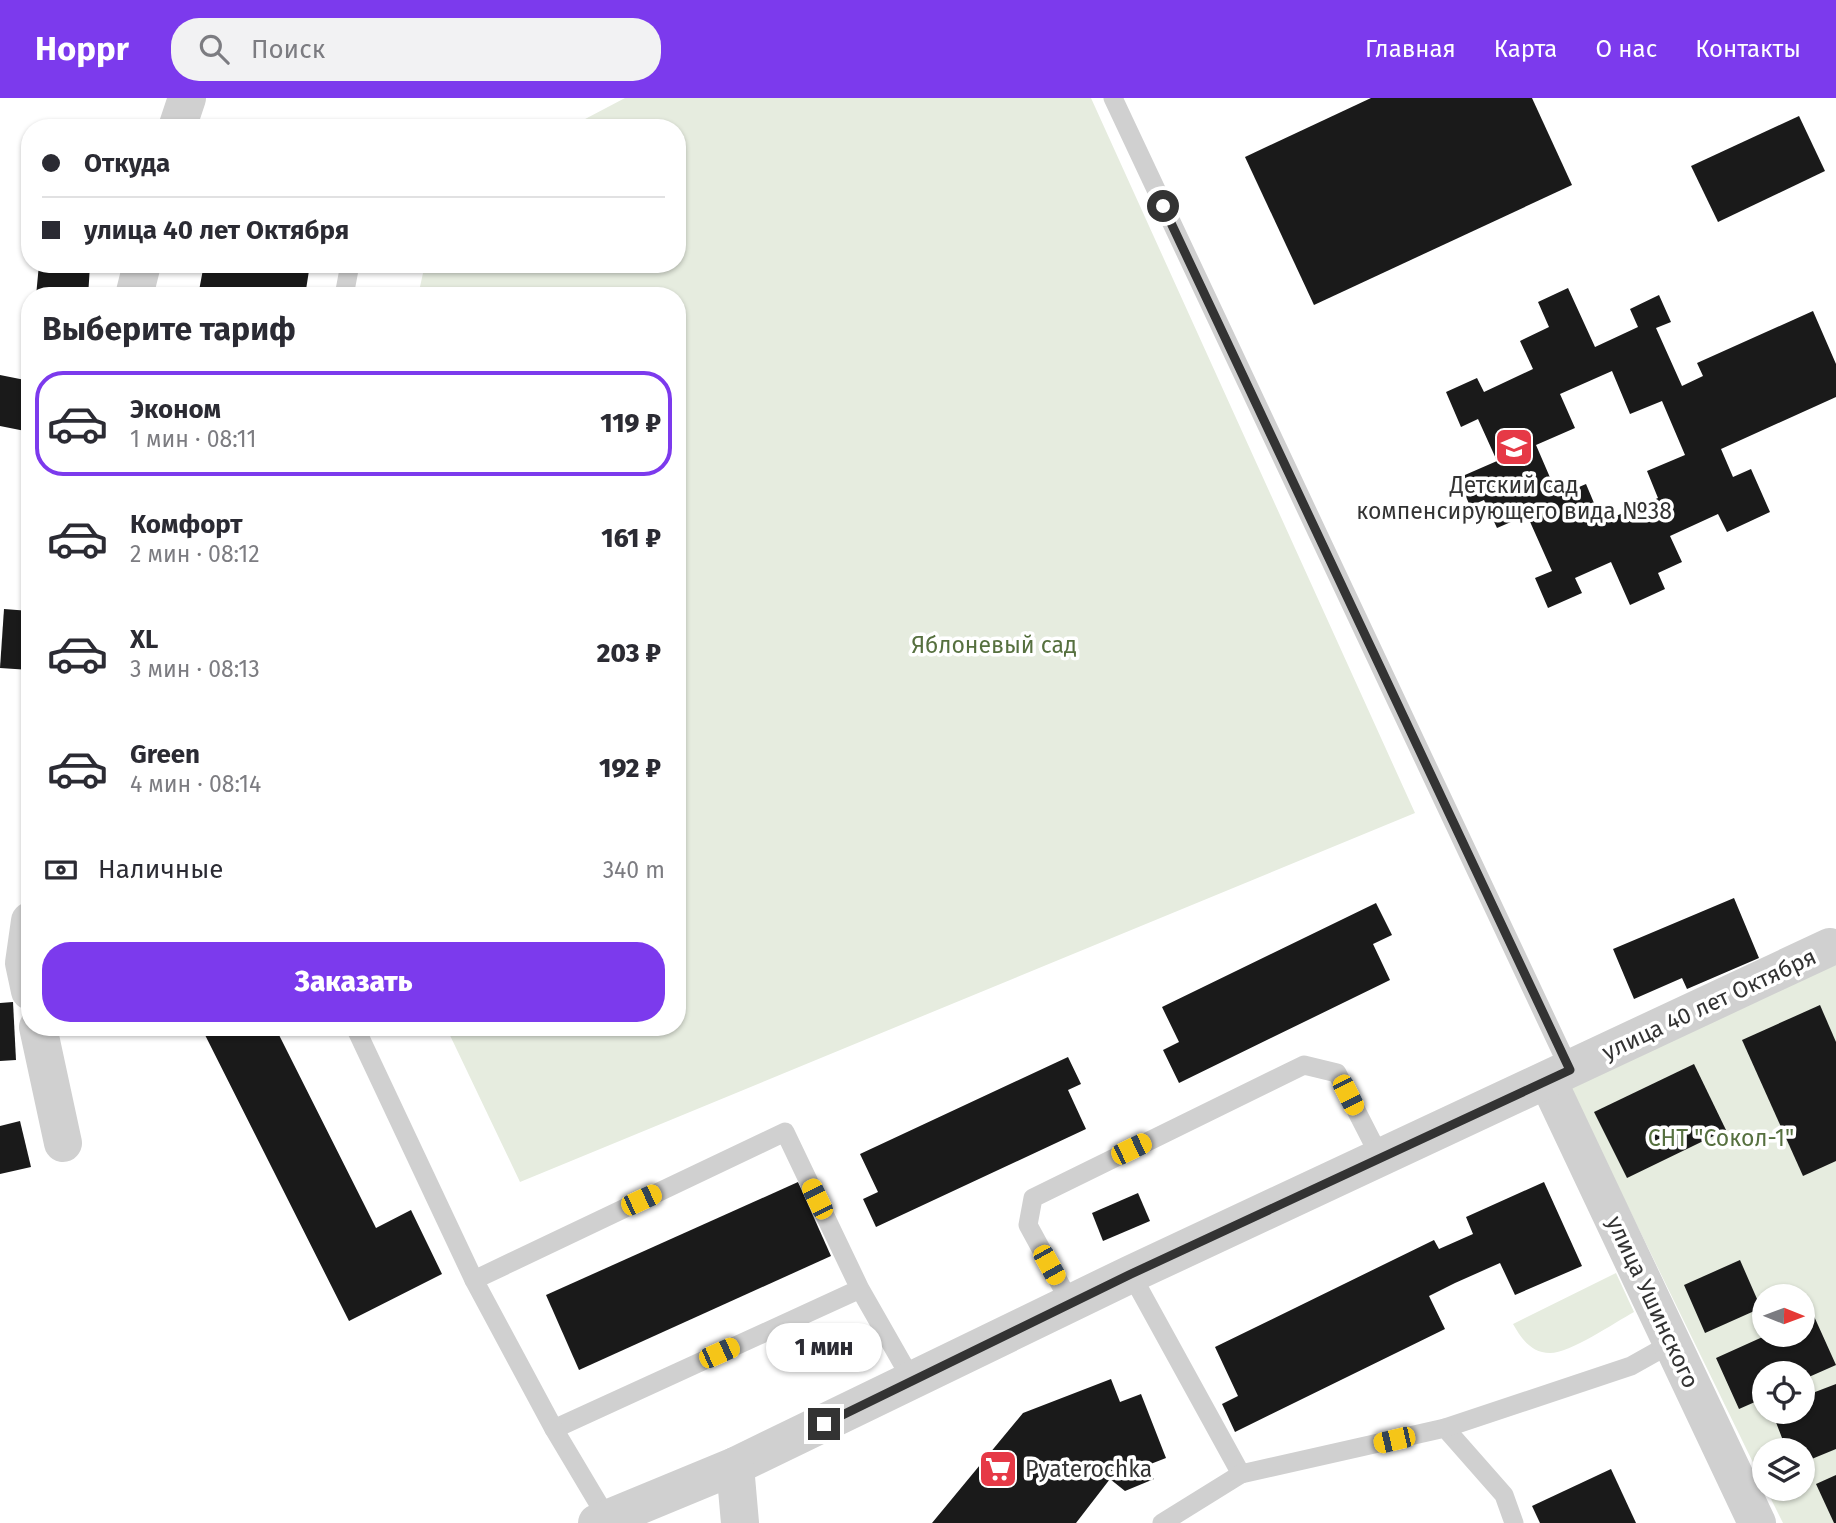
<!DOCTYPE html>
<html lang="ru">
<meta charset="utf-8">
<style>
:root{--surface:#fff;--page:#f2f2f3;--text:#2b2b33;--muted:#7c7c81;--line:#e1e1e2;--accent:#7c3aed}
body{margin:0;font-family:"Fira Sans",sans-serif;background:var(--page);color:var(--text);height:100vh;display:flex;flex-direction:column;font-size:26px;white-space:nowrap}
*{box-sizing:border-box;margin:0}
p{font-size:23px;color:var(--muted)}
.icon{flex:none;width:38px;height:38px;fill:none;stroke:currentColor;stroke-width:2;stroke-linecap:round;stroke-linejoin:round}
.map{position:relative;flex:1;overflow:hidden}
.sheet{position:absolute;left:21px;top:189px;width:665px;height:749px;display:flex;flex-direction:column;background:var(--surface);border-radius:28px;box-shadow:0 2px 5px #0004}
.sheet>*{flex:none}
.guide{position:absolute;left:21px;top:21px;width:665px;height:154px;border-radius:28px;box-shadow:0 2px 5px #0004;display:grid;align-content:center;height:154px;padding:0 21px;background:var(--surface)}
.needle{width:46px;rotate:91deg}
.buttons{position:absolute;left:1752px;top:1186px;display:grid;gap:14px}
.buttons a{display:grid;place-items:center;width:63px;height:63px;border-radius:50%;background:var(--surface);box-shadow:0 2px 5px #0004;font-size:35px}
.end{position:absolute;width:32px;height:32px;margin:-16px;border:9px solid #333;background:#fff;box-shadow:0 0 0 4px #fff}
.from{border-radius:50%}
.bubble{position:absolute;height:49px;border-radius:24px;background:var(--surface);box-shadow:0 2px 5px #0004;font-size:23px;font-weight:800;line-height:49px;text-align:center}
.car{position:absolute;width:21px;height:42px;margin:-21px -10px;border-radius:9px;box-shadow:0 0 5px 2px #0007;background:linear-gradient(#f5c518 24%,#345 0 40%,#f5c518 0 76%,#345 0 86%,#f5c518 0)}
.guide b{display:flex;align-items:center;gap:24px;height:66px;font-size:26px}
.guide b+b{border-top:2px solid var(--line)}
.guide i{width:18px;height:18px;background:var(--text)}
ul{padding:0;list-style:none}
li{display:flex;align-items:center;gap:21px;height:105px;margin:0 14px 10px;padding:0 7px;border:4px solid transparent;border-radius:28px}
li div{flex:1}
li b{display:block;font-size:26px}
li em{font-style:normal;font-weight:800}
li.on{border-color:var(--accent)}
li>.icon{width:63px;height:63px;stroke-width:1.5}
h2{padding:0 21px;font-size:32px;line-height:84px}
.pay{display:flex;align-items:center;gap:18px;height:77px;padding:0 21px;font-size:26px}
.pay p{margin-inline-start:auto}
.primary-button{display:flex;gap:14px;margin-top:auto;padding:14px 21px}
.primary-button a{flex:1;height:80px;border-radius:28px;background:var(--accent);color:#fff;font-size:28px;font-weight:800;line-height:80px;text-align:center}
header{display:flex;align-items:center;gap:42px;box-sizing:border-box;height:98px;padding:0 35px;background:var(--accent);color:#fff}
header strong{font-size:33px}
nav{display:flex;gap:38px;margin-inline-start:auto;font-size:24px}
.search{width:490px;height:63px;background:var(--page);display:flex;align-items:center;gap:18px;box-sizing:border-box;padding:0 24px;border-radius:28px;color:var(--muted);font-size:26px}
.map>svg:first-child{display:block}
.green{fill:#e6ecdf;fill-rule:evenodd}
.building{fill:#1a1a1a;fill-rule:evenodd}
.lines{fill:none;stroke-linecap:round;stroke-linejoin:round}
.service{stroke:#d0d0d0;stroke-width:19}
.minor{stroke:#d0d0d0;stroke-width:38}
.tertiary{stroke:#d0d0d0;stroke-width:38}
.route{stroke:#333;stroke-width:9}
.labels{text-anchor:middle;stroke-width:7;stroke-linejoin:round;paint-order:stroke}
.poi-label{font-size:23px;fill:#333;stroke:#fff}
.park-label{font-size:23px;fill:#56703f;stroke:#fff}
.street-label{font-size:23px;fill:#333;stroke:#fff}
</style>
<header>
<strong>Hoppr</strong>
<div class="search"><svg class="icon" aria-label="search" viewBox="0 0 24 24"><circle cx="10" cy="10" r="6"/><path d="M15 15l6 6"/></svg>Поиск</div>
<nav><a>Главная</a><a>Карта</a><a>О нас</a><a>Контакты</a></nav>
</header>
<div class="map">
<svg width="1836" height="1425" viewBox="0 0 1836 1425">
<rect width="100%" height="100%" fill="#fff"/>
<g class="green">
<polygon points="625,0 1091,0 1415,715 520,1084 446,929 677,929 677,198 418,198 425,166 677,166 677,30 568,30"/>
<path d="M 1836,860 L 1836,1425 L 1783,1425 L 1766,1391 L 1802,1391 L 1802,1353 L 1764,1353 L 1764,1387 L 1568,986 ZM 1764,1199 L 1802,1199 L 1802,1237 L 1764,1237 ZM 1764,1276 L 1802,1276 L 1802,1314 L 1764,1314 Z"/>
<path d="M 1616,1175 L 1634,1214 C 1614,1225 1570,1255 1550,1255 C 1531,1255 1521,1240 1513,1226 Z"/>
</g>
<g class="building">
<polygon points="1371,0 1532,0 1572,87 1314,207 1245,59"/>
<polygon points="1799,18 1825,73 1718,124 1691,68"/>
<polygon points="39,166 90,168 88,198 36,198"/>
<polygon points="204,166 310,166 305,198 198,198"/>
<path d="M 1568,190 L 1595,249 L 1638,229 L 1630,211 L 1659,197 L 1671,224 L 1656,230 L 1682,288 L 1703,278 L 1697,265 L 1813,213 L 1836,266 L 1836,299 L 1721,351 L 1733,379 L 1751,371 L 1770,414 L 1727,434 L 1718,416 L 1670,438 L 1682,464 L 1658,475 L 1665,491 L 1630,507 L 1611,464 L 1575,480 L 1582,495 L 1548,510 L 1535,480 L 1552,473 L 1527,417 L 1497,430 L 1484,402 L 1470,408 L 1458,380 L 1497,363 L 1478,321 L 1461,329 L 1446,294 L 1477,280 L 1484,294 L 1533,271 L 1520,243 L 1549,229 L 1538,204 ZM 1612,273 L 1630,316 L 1662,303 L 1685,357 L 1647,373 L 1658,400 L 1602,424 L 1586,386 L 1558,398 L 1536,347 L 1575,330 L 1560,296 Z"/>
<polygon points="0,277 30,283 30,334 0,328"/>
<polygon points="4,511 30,513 30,572 0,570"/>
<polygon points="1734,800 1759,860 1687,891 1682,880 1634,901 1613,851"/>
<polygon points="1376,805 1392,837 1373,846 1390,882 1179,985 1163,952 1179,944 1162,909"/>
<polygon points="13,904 16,962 0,963 0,905"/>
<polygon points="1820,907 1836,944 1836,1063 1803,1078 1742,942"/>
<polygon points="201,929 275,929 376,1130 411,1112 442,1176 349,1223"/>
<polygon points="1068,959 1081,986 1068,992 1086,1031 876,1129 863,1101 878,1094 860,1056"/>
<polygon points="1694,966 1726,1032 1627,1080 1594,1014"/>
<polygon points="20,1023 31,1069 0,1076 0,1028"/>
<polygon points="798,1084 831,1158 579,1272 546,1197"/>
<polygon points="1544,1084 1582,1168 1515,1197 1500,1165 1455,1185 1429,1198 1445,1231 1235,1334 1222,1306 1238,1298 1215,1249 1434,1142 1439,1151 1473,1136 1466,1119"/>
<polygon points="1138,1095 1150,1123 1103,1143 1092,1115"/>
<polygon points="1740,1162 1761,1210 1705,1235 1684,1187"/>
<polygon points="1813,1216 1836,1267 1802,1282 1802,1276 1764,1276 1764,1300 1739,1311 1716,1260 1767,1237 1802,1237 1802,1221"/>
<polygon points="1111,1281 1120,1304 1141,1296 1166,1360 1148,1367 1154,1381 1125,1393 1110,1381 1076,1425 932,1425 1023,1315"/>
<polygon points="1836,1286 1836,1351 1802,1365 1802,1353 1787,1353 1772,1314 1802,1314 1802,1299"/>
<polygon points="1611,1371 1636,1425 1540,1425 1532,1408"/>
<polygon points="1836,1377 1836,1425 1834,1425 1816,1386"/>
</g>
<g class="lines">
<g class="service">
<polyline points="1113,0 1570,972"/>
<polyline points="344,198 350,166"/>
<polyline points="355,929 474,1182"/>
<polyline points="1131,1176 1241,1376 1445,1330 1504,1397 1514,1425"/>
<polyline points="860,1191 785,1034 474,1182 554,1331 860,1191 913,1284"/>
<polyline points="1071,1206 1028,1127 1033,1100 1304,967 1337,975 1381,1061"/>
<polyline points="1445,1330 1631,1268 1672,1245"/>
<polyline points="554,1331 607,1420"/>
<polyline points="1162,1425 1241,1376"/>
</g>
<g class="minor">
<polyline points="177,30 187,0"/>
<polyline points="134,198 142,166"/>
<polyline points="30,823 24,865 30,893"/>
<polyline points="38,929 63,1045"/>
<polyline points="1548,983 1757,1425"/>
<polyline points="735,1368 1131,1176 1830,849"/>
</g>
<polyline class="tertiary" points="597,1425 735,1368 740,1425"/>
</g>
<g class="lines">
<polyline class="route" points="824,1326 1131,1176 1570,972 1163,108"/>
</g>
<defs>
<symbol id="school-square" viewBox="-11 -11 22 22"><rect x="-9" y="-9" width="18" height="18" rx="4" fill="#e63946" stroke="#fff"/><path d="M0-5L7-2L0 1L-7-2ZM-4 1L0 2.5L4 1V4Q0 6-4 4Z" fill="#fff"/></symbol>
<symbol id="supermarket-square" viewBox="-11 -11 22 22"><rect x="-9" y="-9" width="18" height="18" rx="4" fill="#e63946" stroke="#fff"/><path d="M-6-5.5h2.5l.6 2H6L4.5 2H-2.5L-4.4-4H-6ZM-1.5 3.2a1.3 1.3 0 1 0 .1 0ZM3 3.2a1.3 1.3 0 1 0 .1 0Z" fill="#fff"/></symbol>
</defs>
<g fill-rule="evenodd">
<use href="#school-square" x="1492" y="327" width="44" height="44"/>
<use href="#supermarket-square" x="976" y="1349" width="44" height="44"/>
</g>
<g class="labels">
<g class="poi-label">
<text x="1514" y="395">Детский сад<tspan x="1514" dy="26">компенсирующего вида №38</tspan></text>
<text x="1025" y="1379" text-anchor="start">Pyaterochka</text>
</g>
<g class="park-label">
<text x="994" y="555">Яблоневый сад</text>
<text x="1721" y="1048">СНТ "Сокол-1"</text>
</g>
<g class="street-label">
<text transform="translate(1709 906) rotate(-25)" y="8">улица 40 лет Октября</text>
<text transform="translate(1653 1204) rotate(65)" y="8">улица Ушинского</text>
</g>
</g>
</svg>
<div class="buttons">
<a><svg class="needle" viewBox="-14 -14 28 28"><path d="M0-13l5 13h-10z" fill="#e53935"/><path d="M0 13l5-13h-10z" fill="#7c7c81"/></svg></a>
<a><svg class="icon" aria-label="locate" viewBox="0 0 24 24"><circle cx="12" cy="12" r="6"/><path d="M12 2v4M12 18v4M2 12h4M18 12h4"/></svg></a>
<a><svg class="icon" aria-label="layers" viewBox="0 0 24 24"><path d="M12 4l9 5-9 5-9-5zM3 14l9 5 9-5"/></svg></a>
</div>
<i class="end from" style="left:1163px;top:108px"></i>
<i class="end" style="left:824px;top:1326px"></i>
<div class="bubble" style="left:766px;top:1225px;width:116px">1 мин</div>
<i class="car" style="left:1348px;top:997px;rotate:153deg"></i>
<i class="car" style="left:1131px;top:1051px;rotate:64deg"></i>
<i class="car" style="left:817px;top:1101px;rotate:334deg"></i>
<i class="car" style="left:641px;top:1102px;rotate:65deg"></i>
<i class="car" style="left:1049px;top:1167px;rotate:151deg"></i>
<i class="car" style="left:719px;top:1255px;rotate:66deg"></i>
<i class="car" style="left:1394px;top:1342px;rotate:257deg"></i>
<div class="guide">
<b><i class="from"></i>Откуда</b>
<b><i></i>улица 40 лет Октября</b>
</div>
<section class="sheet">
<h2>Выберите тариф</h2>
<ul>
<li class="on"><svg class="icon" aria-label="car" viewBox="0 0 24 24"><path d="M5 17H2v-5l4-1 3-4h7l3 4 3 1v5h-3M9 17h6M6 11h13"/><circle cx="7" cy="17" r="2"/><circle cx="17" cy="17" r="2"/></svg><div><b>Эконом</b><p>1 мин · 08:11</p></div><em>119 ₽</em></li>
<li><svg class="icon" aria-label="car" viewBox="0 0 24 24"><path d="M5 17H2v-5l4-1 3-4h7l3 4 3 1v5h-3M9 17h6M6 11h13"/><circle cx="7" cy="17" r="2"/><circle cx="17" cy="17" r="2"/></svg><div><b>Комфорт</b><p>2 мин · 08:12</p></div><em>161 ₽</em></li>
<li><svg class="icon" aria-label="car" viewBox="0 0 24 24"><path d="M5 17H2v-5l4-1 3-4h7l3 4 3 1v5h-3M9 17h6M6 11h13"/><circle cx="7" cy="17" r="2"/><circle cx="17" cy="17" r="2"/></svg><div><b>XL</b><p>3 мин · 08:13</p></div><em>203 ₽</em></li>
<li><svg class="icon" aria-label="car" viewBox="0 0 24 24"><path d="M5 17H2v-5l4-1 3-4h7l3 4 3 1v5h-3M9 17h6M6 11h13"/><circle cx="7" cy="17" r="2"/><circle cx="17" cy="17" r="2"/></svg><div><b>Green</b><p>4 мин · 08:14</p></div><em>192 ₽</em></li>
</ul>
<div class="pay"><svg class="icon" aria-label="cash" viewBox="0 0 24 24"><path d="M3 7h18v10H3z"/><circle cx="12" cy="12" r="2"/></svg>Наличные<p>340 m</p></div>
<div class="primary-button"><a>Заказать</a></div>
</section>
</div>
